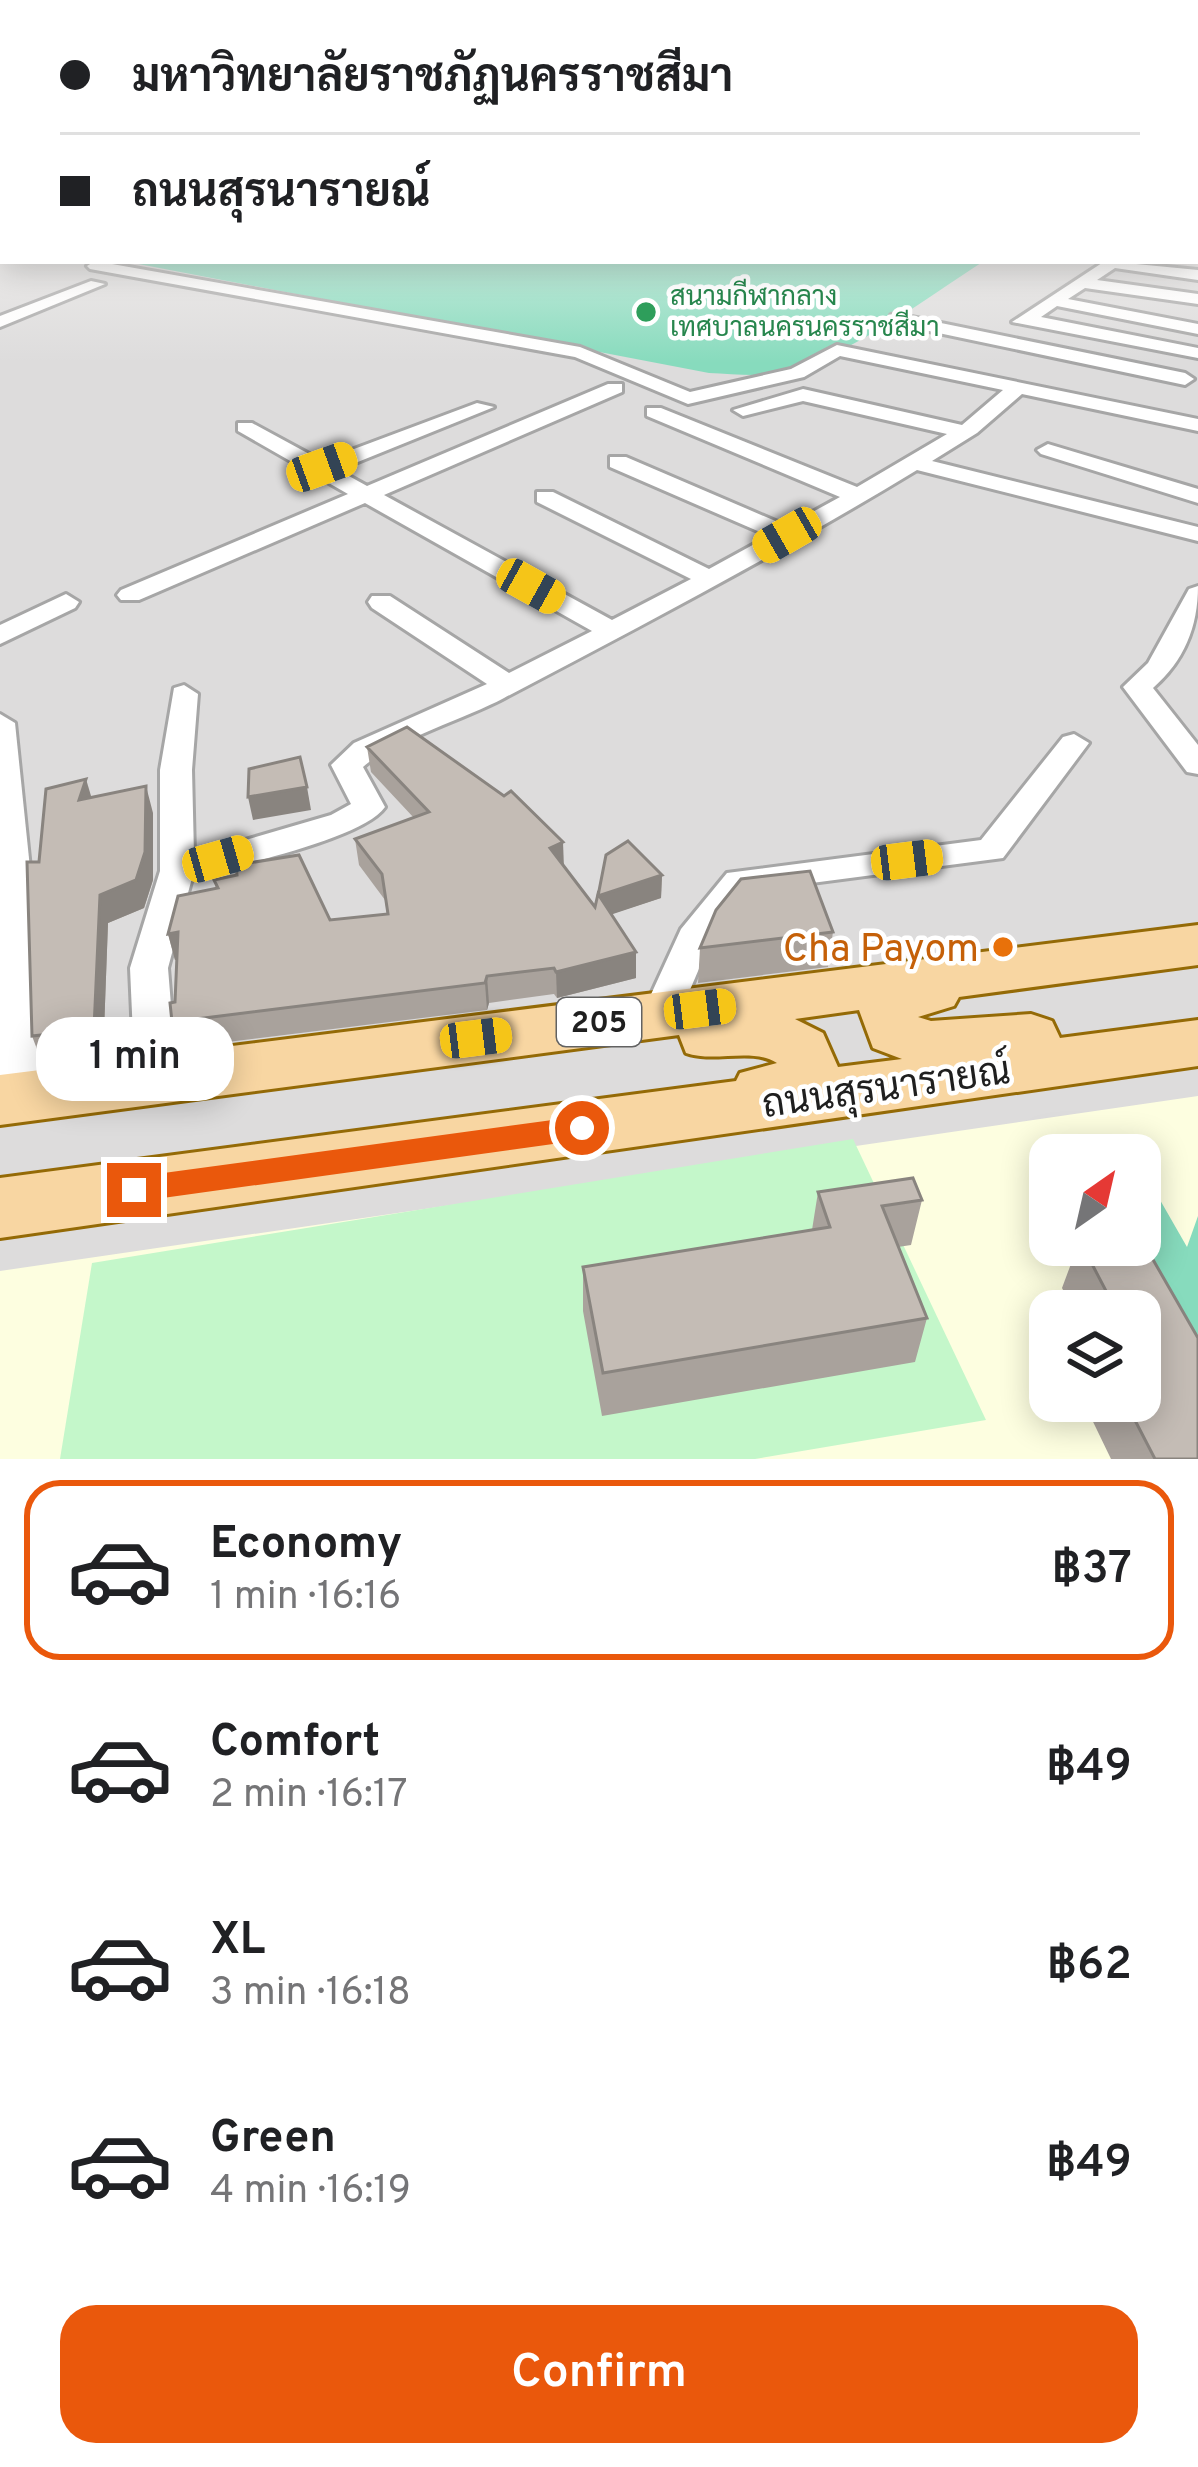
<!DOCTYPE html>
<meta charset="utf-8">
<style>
:root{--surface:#fff;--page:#f2f2f2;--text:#202124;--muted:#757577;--line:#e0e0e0;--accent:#ea580c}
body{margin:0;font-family:Overpass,Sarabun,sans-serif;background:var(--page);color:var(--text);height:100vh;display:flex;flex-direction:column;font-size:45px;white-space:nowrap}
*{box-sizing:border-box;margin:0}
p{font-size:39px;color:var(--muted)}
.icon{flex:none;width:66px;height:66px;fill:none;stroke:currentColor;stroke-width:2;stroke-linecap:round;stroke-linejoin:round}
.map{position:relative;height:1459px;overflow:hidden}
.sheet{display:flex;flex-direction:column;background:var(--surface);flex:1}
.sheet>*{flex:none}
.banner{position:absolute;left:0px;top:0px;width:1200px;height:264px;box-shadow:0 6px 30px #0003;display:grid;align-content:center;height:264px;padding:0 60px;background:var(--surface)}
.needle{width:78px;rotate:34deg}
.buttons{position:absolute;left:1029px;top:1134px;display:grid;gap:24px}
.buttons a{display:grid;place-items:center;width:132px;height:132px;border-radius:24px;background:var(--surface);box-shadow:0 6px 30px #0003;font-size:60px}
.end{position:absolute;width:54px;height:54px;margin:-27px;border:15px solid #ea580c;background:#fff;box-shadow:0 0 0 6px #fff}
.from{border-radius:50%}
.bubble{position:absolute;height:84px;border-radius:36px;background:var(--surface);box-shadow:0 6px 30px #0003;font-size:39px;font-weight:600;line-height:84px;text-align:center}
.car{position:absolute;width:36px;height:72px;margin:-36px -18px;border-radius:15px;box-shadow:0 0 9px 3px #0007;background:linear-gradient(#f5c518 24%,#345 0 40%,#f5c518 0 76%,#345 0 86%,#f5c518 0)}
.banner b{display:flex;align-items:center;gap:42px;height:114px;font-size:45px}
.banner b+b{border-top:3px solid var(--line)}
.banner i{width:30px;height:30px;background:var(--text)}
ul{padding:21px 0 0;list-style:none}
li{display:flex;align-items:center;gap:36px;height:180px;margin:0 24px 18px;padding:0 36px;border:6px solid transparent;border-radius:36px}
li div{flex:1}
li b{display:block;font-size:45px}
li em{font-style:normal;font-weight:600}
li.active{border-color:var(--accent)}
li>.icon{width:108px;height:108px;stroke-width:1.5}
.action{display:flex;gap:24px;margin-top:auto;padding:24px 60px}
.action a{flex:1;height:138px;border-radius:36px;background:var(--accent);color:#fff;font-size:48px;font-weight:600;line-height:138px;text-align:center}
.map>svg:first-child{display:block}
.residential{fill:#dddcdc;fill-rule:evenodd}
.education{fill:#fdfee0;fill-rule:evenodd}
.park{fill:#c4f7ca}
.pitch{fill:#87dbbd}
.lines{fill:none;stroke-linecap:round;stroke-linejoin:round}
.minor-casing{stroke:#a6a6a6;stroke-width:6}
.primary-casing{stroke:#946a06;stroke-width:6}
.minor{fill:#fff;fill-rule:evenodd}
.primary{fill:#f8d6a2;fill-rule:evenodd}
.wall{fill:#a9a29c}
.shaded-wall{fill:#89847f}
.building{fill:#c4bcb5;stroke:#89847f;stroke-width:3}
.route{fill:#ea580c}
.leisure-dot{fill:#2e9e5b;stroke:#fff;stroke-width:4.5}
.food-dot{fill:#e8710a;stroke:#fff;stroke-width:4.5}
.labels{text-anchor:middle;stroke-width:9;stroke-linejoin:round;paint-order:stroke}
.far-leisure-label{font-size:27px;fill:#27864d;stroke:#fff;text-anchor:start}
.shield{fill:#fff;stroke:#626262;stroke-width:3}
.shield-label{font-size:30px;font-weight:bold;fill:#1f1f1f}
.near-food-label{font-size:39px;fill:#c56008;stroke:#fff;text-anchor:end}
.near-street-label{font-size:39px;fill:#1f1f1f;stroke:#fff}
</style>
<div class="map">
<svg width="1198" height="1459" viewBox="0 0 1198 1459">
<rect width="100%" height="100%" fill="#efece6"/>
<path class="residential" d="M 0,159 L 3,261 L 1197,261 L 1198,159 L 1198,1459 L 0,1459 ZM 1050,1155 L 1140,1155 L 1140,1245 L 1050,1245 ZM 1050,1311 L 1140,1311 L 1140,1401 L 1050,1401 Z"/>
<path class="education" d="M 1198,1096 L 1198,1459 L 0,1459 L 0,1271 ZM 1050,1155 L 1140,1155 L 1140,1245 L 1050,1245 ZM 1050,1311 L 1140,1311 L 1140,1401 L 1050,1401 Z"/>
<polygon class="park" points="853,1139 986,1420 755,1459 60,1459 92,1263"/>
<g class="pitch">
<path d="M 123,261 L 984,261 C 925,299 861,348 794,370 C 768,378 736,374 709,373 Z"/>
<polygon points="1152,1186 1187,1247 1198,1216 1198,1378 1140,1245 1140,1188"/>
</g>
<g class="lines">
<defs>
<g id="minor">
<rect x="1197" y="170" width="1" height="8"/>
<polygon points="3,180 3,188 0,189 0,181"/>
<polygon points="1198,200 1198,209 1197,209 1197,200"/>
<polygon points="0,220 3,221 3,229 0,228"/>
<rect x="1197" y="241" width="1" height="8"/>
<polygon points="3,248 3,258 0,259 0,249"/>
<path d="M 95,261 L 580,347 L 690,392 L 791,369 L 837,345 L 1198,419 L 1198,431 L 1022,394 L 977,433 L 932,461 L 1198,527 L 1198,541 L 917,470 C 782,552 643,625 504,698 C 467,718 390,742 363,767 L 385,807 C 363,839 234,866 192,878 L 168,968 L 177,1080 L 171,1092 L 156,1096 L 141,1092 L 135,1080 L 130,968 L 160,871 L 160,770 L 174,688 L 184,685 L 198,694 L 192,770 L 194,855 L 331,815 L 351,804 L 331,765 L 354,743 L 487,684 L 372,608 L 368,602 L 372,596 L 390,596 L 509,673 L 592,631 L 365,503 L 139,600 L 121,600 L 117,595 L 121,590 L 348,494 L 238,431 L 238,423 L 252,423 L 322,461 L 477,403 L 494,407 L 338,470 L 367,486 L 608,384 L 622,384 L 622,392 L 384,495 L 612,620 L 691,579 L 537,502 L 537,492 L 553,492 L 709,569 L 769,536 L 610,467 L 610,457 L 626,457 L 787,526 L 840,497 L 647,416 L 647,408 L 661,408 L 857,487 L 947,434 L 803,401 L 743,416 L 733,410 L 803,389 L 962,425 L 1003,390 L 840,356 L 804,377 L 688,404 L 575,357 L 90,269 L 87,266 Z"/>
<polygon points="1105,261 1198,270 1198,280 1115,268 1097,280 1198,294 1198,304 1085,288 1068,299 1198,324 1198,334 1057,306 1041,317 1198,348 1198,358 1012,322"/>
<polygon points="91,281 105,284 0,327 0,316"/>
<polygon points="897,314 1185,373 1194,379 1185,385 891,323 891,315"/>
<polygon points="1048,444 1198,489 1198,503 1041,454 1037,450"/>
<path d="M 1198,586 C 1198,627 1184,661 1153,688 L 1198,745 L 1198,774 L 1187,772 L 1123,687 L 1148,663 L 1189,589 Z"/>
<polygon points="66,594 79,602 75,608 0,644 0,625"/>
<polygon points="0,714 15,723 33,897 40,1098 34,1110 19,1115 4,1110 0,1102"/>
<polygon points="1074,734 1089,743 1003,858 750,891 710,943 675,1025 661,1029 647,1025 642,1014 681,929 727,873 981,840 1063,737"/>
</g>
<path id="primary" d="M 1198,925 L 1198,965 L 959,997 L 954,1006 L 918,1017 L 931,1021 L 1031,1014 L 1052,1021 L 1060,1038 L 1198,1020 L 1198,1066 L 0,1238 L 0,1178 L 736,1081 L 740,1073 L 777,1063 C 751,1047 715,1063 686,1053 L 679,1035 L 0,1125 L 0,1075 ZM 859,1010 L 873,1048 L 902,1059 L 838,1067 L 823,1033 L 795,1019 Z"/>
</defs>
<use href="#minor" class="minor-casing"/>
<use href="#primary" class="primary-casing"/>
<use href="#minor" class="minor"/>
<use href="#primary" class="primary"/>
</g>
<g class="wall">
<polygon points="367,747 564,867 595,907 662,875 661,898 611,914 636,978 557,998 554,994 489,1003 487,1010 179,1048 172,1022 175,1002 177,959 175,960 168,934 216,889 214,880 330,920 387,914 385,900 359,865 355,839 414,818 371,772"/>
<polygon points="91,797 153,813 153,880 144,908 108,923 103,1058 43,1065 32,1036"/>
<polygon points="833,932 828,967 698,983 700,948"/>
<polygon points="818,1192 922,1200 911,1245 898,1247 927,1318 915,1362 602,1416 583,1311 583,1267 812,1230"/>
<polygon points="1078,1245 1140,1245 1198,1459 1111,1459 1083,1401 1140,1401 1140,1311 1074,1311 1062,1288"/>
</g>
<g class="shaded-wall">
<polygon points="86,779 94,806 79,800"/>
<polygon points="146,786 153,813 153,880 144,908 108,923 103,1058 94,1029 100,895"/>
<polygon points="307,787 311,810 253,820 248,797"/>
<polygon points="563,842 564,868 550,848"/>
<polygon points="662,875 661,898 598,919 598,896"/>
<polygon points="178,932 185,958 175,960 168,934"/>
<polygon points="636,952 636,978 557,998 556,972"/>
<polygon points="487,976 489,1003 487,1010 485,983"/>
</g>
<g class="building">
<polygon points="407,727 504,796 511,791 563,842 550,848 595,907 598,894 636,952 556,972 554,968 487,976 485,983 172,1022 170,1003 175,1002 178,932 168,934 178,896 218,888 214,880 237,875 236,865 299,855 330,920 388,914 382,874 355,839 429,812 367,747"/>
<polygon points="300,757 307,787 248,797 249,769"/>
<polygon points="86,779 79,800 146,786 145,852 136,880 100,895 94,1029 32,1036 27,862 39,862 46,789"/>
<polygon points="628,841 662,875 598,896 606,855"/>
<polygon points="810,871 833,932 700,948 716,910 741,879"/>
<polygon points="913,1178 922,1200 882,1206 927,1318 603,1373 583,1267 830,1227 818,1192"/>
<polygon points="1140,1237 1198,1338 1198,1459 1155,1459 1125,1401 1140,1401 1140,1311 1096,1311 1115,1308 1082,1245 1140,1245"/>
</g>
<linearGradient id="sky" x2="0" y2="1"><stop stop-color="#8ebee3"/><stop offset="0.44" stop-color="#f8f6f4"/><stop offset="1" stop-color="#f8f6f4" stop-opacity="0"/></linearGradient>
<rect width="1198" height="363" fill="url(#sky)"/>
<polygon class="route" points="582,1116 591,1120 596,1128 591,1136 582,1140 134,1202 123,1198 119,1190 123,1181 134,1177"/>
<circle class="leisure-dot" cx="646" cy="312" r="12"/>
<circle class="food-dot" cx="1003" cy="947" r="12"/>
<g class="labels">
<g class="far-leisure-label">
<text x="670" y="305">สนามกีฬากลาง<tspan x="670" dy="31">เทศบาลนครนครราชสีมา</tspan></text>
</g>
<rect class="shield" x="557" y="998" width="84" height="48" rx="9"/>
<g class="shield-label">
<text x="599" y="1032">205</text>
</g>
<g class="near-food-label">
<text x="979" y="961">Cha Payom</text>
</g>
<g class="near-street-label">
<text transform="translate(886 1086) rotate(-8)" y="14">ถนนสุรนารายณ์</text>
</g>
</g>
</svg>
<div class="buttons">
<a><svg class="needle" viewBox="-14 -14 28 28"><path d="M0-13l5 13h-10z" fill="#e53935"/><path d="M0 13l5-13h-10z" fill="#757577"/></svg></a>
<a><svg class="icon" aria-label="layers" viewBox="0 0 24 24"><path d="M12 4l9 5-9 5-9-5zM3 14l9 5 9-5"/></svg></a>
</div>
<i class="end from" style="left:582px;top:1128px"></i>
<i class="end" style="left:134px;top:1190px"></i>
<div class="bubble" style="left:36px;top:1017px;width:198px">1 min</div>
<i class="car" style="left:322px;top:467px;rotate:70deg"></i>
<i class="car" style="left:787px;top:535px;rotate:240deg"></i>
<i class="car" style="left:531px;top:586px;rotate:119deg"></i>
<i class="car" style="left:218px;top:859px;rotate:74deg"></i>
<i class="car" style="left:907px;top:860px;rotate:83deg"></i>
<i class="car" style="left:700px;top:1009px;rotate:83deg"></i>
<i class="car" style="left:476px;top:1038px;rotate:83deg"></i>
<div class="banner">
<b><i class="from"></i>มหาวิทยาลัยราชภัฏนครราชสีมา</b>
<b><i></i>ถนนสุรนารายณ์</b>
</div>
</div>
<section class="sheet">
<ul>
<li class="active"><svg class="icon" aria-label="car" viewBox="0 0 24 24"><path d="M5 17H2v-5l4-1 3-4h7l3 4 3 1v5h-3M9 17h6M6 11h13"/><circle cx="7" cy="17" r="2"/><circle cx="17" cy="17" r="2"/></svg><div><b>Economy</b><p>1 min · 16:16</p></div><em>฿37</em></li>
<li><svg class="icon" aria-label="car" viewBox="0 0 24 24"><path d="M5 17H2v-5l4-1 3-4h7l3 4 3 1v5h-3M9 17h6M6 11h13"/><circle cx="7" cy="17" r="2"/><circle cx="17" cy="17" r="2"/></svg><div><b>Comfort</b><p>2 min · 16:17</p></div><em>฿49</em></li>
<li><svg class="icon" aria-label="car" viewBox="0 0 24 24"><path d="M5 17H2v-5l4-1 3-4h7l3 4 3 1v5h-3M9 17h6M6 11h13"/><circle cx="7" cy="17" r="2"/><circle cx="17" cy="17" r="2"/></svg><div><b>XL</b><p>3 min · 16:18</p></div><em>฿62</em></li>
<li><svg class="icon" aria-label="car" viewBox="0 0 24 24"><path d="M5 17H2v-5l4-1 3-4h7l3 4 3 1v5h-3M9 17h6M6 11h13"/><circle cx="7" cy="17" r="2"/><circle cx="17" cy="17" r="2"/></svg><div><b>Green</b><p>4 min · 16:19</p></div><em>฿49</em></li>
</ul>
<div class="action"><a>Confirm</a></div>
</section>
